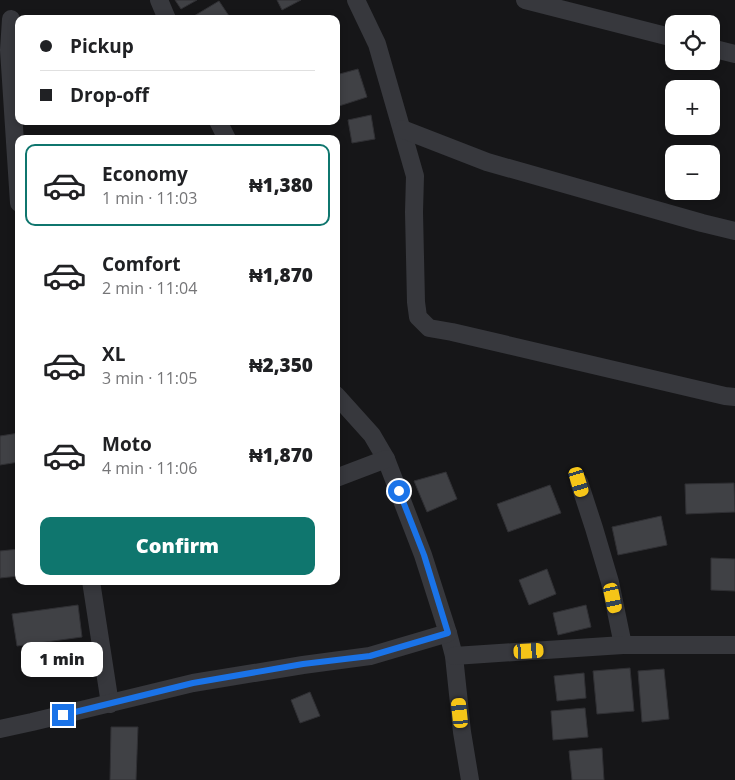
<!DOCTYPE html>
<meta charset="utf-8">
<style>
:root{--surface:#fff;--page:#f6f6f6;--text:#202124;--muted:#757577;--line:#e0e0e0;--accent:#0f766e}
body{margin:0;font-family:"Open Sans",sans-serif;background:var(--page);color:var(--text);height:100vh;display:flex;flex-direction:column;font-size:19px;white-space:nowrap}
*{box-sizing:border-box;margin:0}
p{font-size:16px;color:var(--muted)}
.icon{flex:none;width:28px;height:28px;fill:none;stroke:currentColor;stroke-width:2;stroke-linecap:round;stroke-linejoin:round}
.map{position:relative;flex:1;overflow:hidden}
.details{position:absolute;left:15px;top:135px;width:325px;height:450px;display:flex;flex-direction:column;background:var(--surface);border-radius:10px;box-shadow:0 2px 8px #0003}
.details>*{flex:none}
.banner{position:absolute;left:15px;top:15px;width:325px;height:110px;border-radius:10px;box-shadow:0 2px 8px #0003;display:grid;align-content:center;height:110px;padding:0 25px;background:var(--surface)}
.tools{position:absolute;left:665px;top:15px;display:grid;gap:10px}
.tools a{display:grid;place-items:center;width:55px;height:55px;border-radius:10px;background:var(--surface);box-shadow:0 2px 8px #0003;font-size:25px}
.end{position:absolute;width:22px;height:22px;margin:-11px;border:6px solid #1a73e8;background:#fff;box-shadow:0 0 0 2px #fff}
.from{border-radius:50%}
.bubble{position:absolute;height:35px;border-radius:10px;background:var(--surface);box-shadow:0 2px 8px #0003;font-size:16px;font-weight:800;line-height:35px;text-align:center}
.car{position:absolute;width:15px;height:30px;margin:-15px -8px;border-radius:6px;box-shadow:0 0 4px 1px #0007;background:linear-gradient(#f5c518 24%,#345 0 40%,#f5c518 0 76%,#345 0 86%,#f5c518 0)}
.banner b{display:flex;align-items:center;gap:18px;height:48px;font-size:19px}
.banner b+b{border-top:1px solid var(--line)}
.banner i{width:12px;height:12px;background:var(--text)}
ul{padding:9px 0 0;list-style:none}
li{display:flex;align-items:center;gap:15px;height:82px;margin:0 10px 8px;padding:0 15px;border:2px solid transparent;border-radius:10px}
li div{flex:1}
li b{display:block;font-size:19px}
li em{font-style:normal;font-weight:800}
li.current{border-color:var(--accent)}
li>.icon{width:45px;height:45px;stroke-width:1.5}
.action{display:flex;gap:10px;margin-top:auto;padding:10px 25px}
.action a{flex:1;height:58px;border-radius:10px;background:var(--accent);color:#fff;font-size:20px;font-weight:800;line-height:58px;text-align:center}
.map>svg:first-child{display:block}
.building{fill:#404145;stroke:#303034}
.lines{fill:none;stroke-linecap:round;stroke-linejoin:round}
.minor{stroke:#37383d;stroke-width:18}
.route{stroke:#1a73e8;stroke-width:6}
</style>
<div class="map">
<svg width="735" height="780" viewBox="0 0 735 780">
<rect width="100%" height="100%" fill="#161618"/>
<g class="building">
<polygon points="175,0 197,0 181,9"/>
<polygon points="277,0 301,0 282,10"/>
<polygon points="219,1 231,19 189,19"/>
<polygon points="358,69 367,97 336,107 336,75"/>
<polygon points="371,115 375,139 352,143 348,120"/>
<polygon points="19,433 19,462 0,465 0,436"/>
<polygon points="446,472 457,499 427,512 414,481"/>
<polygon points="734,483 735,512 686,514 685,484"/>
<polygon points="550,485 561,513 508,532 497,504"/>
<polygon points="661,516 667,545 618,555 612,527"/>
<polygon points="19,549 19,576 0,578 0,551"/>
<polygon points="711,558 735,559 735,591 711,590"/>
<polygon points="547,569 556,594 529,605 519,580"/>
<polygon points="78,605 82,637 17,646 12,614"/>
<polygon points="586,605 591,627 558,635 553,613"/>
<polygon points="630,668 634,711 597,714 593,671"/>
<polygon points="664,669 669,719 642,722 638,671"/>
<polygon points="584,673 586,698 557,701 554,676"/>
<polygon points="310,692 320,716 300,723 291,700"/>
<polygon points="585,708 588,737 553,740 551,711"/>
<polygon points="111,727 138,727 136,780 110,780"/>
<polygon points="602,748 604,780 572,780 569,751"/>
</g>
<g class="lines">
<g class="minor">
<polyline points="159,0 167,19"/>
<polyline points="356,0 377,44 415,176 414,212 416,302 418,317 429,328 452,332 725,396 735,397"/>
<polyline points="525,0 674,38"/>
<polyline points="11,19 9,50 19,203"/>
<polyline points="711,48 735,54"/>
<polyline points="218,121 227,139"/>
<polyline points="402,129 487,162 702,223 735,231"/>
<polyline points="336,395 372,435 386,459 423,555 448,633 454,656 462,732 470,780"/>
<polyline points="336,478 386,459"/>
<polyline points="579,482 594,528 610,582 623,645"/>
<polyline points="91,581 110,704"/>
<polyline points="454,656 623,645 735,645"/>
<polyline points="0,729 32,722 193,683 303,665 370,656 448,633"/>
</g>
</g>
<g class="lines">
<polyline class="route" points="63,715 193,683 303,664 370,656 448,633 424,555 399,491"/>
</g>
</svg>
<div class="tools">
<a><svg class="icon" aria-label="locate" viewBox="0 0 24 24"><circle cx="12" cy="12" r="6"/><path d="M12 2v4M12 18v4M2 12h4M18 12h4"/></svg></a>
<a>+</a>
<a>−</a>
</div>
<i class="end from" style="left:399px;top:491px"></i>
<i class="end" style="left:63px;top:715px"></i>
<div class="bubble" style="left:21px;top:642px;width:82px">1 min</div>
<i class="car" style="left:579px;top:482px;rotate:163deg"></i>
<i class="car" style="left:613px;top:598px;rotate:168deg"></i>
<i class="car" style="left:529px;top:651px;rotate:87deg"></i>
<i class="car" style="left:460px;top:713px;rotate:354deg"></i>
<div class="banner">
<b><i class="from"></i>Pickup</b>
<b><i></i>Drop-off</b>
</div>
<section class="details">
<ul>
<li class="current"><svg class="icon" aria-label="car" viewBox="0 0 24 24"><path d="M5 17H2v-5l4-1 3-4h7l3 4 3 1v5h-3M9 17h6M6 11h13"/><circle cx="7" cy="17" r="2"/><circle cx="17" cy="17" r="2"/></svg><div><b>Economy</b><p>1 min · 11:03</p></div><em>₦1,380</em></li>
<li><svg class="icon" aria-label="car" viewBox="0 0 24 24"><path d="M5 17H2v-5l4-1 3-4h7l3 4 3 1v5h-3M9 17h6M6 11h13"/><circle cx="7" cy="17" r="2"/><circle cx="17" cy="17" r="2"/></svg><div><b>Comfort</b><p>2 min · 11:04</p></div><em>₦1,870</em></li>
<li><svg class="icon" aria-label="car" viewBox="0 0 24 24"><path d="M5 17H2v-5l4-1 3-4h7l3 4 3 1v5h-3M9 17h6M6 11h13"/><circle cx="7" cy="17" r="2"/><circle cx="17" cy="17" r="2"/></svg><div><b>XL</b><p>3 min · 11:05</p></div><em>₦2,350</em></li>
<li><svg class="icon" aria-label="car" viewBox="0 0 24 24"><path d="M5 17H2v-5l4-1 3-4h7l3 4 3 1v5h-3M9 17h6M6 11h13"/><circle cx="7" cy="17" r="2"/><circle cx="17" cy="17" r="2"/></svg><div><b>Moto</b><p>4 min · 11:06</p></div><em>₦1,870</em></li>
</ul>
<div class="action"><a>Confirm</a></div>
</section>
</div>
